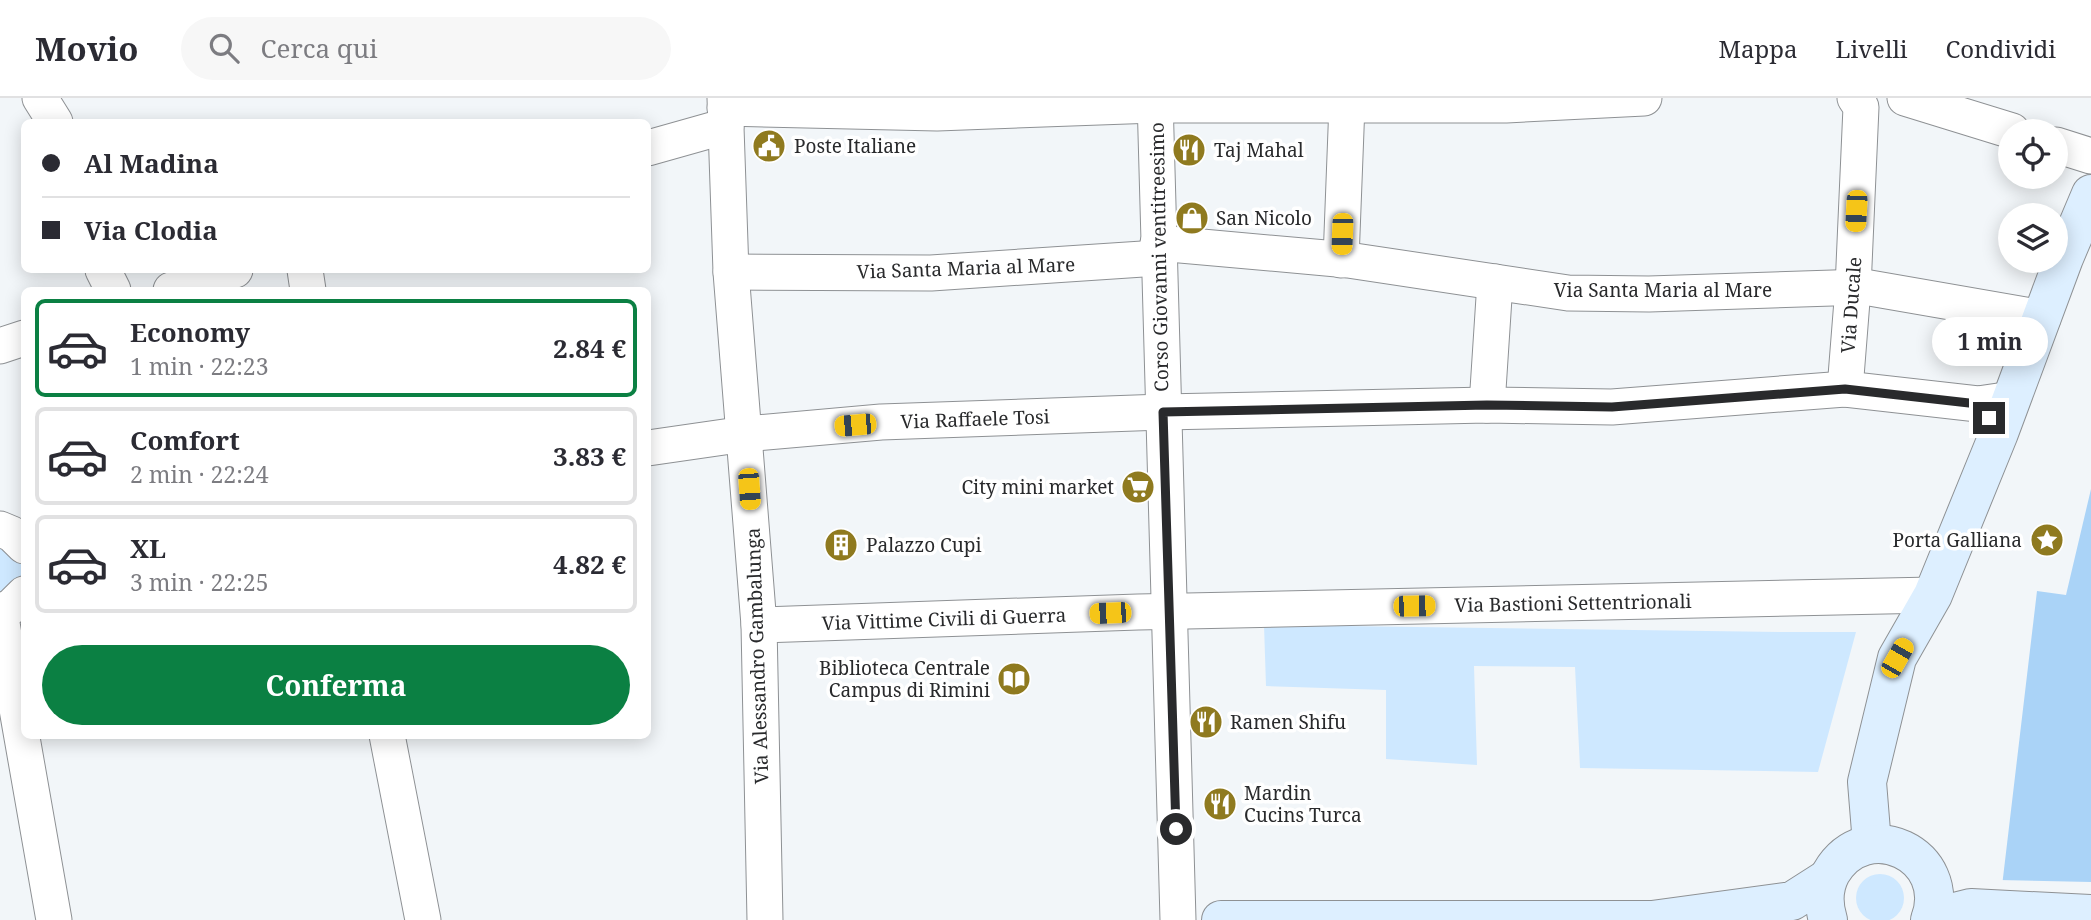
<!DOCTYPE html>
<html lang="it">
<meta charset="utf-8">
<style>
:root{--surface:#fff;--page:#f7f7f7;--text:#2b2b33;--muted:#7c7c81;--line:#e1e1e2;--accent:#0b8043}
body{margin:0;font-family:"Noto Serif",serif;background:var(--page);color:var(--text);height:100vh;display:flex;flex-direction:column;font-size:26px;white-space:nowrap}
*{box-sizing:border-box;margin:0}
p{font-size:23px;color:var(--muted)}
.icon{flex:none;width:38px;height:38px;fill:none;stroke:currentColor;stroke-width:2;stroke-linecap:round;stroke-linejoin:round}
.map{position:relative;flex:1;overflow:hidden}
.sheet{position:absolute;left:21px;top:189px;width:630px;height:452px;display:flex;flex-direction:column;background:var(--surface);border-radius:10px;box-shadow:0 4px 18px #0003}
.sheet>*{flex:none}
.guide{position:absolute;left:21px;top:21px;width:630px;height:154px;border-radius:10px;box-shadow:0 4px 18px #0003;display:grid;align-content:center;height:154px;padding:0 21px;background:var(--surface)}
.controls{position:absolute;left:1998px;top:21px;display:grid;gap:14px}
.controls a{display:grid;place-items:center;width:70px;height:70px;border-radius:50%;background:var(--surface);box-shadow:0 4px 18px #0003;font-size:35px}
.end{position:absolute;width:32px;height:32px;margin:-16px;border:9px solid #292a2c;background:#fff;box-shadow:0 0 0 4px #fff}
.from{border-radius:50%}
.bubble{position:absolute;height:49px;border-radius:24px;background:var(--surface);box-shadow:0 4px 18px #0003;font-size:23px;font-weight:700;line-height:49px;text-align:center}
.car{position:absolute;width:21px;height:42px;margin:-21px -10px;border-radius:9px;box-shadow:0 0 5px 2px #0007;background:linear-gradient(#f5c518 24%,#345 0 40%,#f5c518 0 76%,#345 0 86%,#f5c518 0)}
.guide b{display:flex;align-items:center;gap:24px;height:66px;font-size:26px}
.guide b+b{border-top:2px solid var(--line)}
.guide i{width:18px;height:18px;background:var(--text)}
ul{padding:12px 0 0;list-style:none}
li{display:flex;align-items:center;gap:21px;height:98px;margin:0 14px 10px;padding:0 7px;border:4px solid var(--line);border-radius:10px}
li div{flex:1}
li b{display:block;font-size:26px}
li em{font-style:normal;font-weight:700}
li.on{border-color:var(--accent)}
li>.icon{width:63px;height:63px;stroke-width:1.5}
.action{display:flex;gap:14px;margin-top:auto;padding:14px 21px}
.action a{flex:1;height:80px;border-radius:42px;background:var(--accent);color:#fff;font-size:28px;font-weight:700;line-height:80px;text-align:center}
header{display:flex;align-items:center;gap:42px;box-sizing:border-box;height:98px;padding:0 35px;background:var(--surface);border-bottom:2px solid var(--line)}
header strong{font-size:33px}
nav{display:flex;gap:38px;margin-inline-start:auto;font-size:24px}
.search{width:490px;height:63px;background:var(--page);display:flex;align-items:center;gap:18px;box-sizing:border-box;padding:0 24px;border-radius:38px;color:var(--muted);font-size:26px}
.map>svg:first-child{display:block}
.green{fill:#cee8ff}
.water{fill:#aad3f7}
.pier{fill:#f2f6f9}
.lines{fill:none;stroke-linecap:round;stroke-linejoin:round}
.street-casing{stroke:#8e9194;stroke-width:37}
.secondary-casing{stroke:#8e9194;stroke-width:40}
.street{stroke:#fff;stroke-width:35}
.secondary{stroke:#ddefff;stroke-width:38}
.route{stroke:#292a2c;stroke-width:9}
.labels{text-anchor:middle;stroke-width:7;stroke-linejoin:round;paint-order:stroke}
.poi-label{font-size:19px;fill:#292a2c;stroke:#fff;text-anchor:start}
.street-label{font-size:19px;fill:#292a2c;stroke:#fff}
</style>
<header>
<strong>Movio</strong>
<div class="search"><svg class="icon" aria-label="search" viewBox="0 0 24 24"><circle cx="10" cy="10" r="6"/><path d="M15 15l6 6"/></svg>Cerca qui</div>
<nav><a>Mappa</a><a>Livelli</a><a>Condividi</a></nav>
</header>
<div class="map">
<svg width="2091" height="822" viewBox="0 0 2091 822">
<rect width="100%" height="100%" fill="#f2f6f9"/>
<g class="green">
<path d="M 0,446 C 33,468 26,480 0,502 Z"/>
<polygon points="1264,527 1784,534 1856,534 1818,674 1580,670 1575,569 1474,568 1477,667 1386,661 1386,592 1266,588"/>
<circle cx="1880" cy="800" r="24"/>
</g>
<polygon class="water" points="2091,391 2091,822 1998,822 2037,493 2066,497"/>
<polygon class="pier" points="1999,782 2091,784 2091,822 1994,822"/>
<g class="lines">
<defs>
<g id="street">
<polyline points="40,0 55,24"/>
<polyline points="725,0 731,174 759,527 765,822"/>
<polyline points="1155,0 1178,822"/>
<polyline points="1905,0 2012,33"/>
<polyline points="725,10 937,15 1155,7 1506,7 1644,0"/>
<polyline points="2056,47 2091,58"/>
<polyline points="648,50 726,28"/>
<polyline points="1158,145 1348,162 1568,195 1649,196 1864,189 2043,220"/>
<polyline points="1341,162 1347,6"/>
<polyline points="103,172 113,192"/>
<polyline points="305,172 308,192"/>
<polyline points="731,174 931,175 1158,160"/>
<polyline points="171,192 235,172"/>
<polyline points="0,248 24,240"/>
<polyline points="1845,291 1853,190 1861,9 1855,0"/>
<polyline points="1487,307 1495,184"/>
<polyline points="648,350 745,336 881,324 1163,314 1487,307 1612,309 1845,291 1978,306 2012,301"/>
<polyline points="0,431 12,436 24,448"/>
<polyline points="0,513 11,509 24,496"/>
<polyline points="0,514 54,822"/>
<polyline points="759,527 1138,514 1933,497"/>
<polyline points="387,637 423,822"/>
</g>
<g id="secondary">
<polyline points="1872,746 1867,684 1897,560 1933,497 1999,335 2064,160 2091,96"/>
<polyline points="1931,820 1971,810 2091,816"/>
<polyline points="1221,822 1652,822 1792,803 1828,780"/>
<path d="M 1828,822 C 1823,806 1823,790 1831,775 C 1866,715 1954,757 1930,822"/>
</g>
</defs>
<use href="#street" class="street-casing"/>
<use href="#secondary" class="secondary-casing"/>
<use href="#street" class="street"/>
<use href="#secondary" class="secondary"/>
</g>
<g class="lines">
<polyline class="route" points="1176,731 1163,314 1487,307 1612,309 1845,291 1978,306 1989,320"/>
</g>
<defs>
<symbol id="civic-disc" viewBox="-11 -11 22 22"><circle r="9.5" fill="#8f7a1f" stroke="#fff"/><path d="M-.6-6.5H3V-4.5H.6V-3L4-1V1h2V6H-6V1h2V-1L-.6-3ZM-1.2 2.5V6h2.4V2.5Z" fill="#fff"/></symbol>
<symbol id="restaurant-disc" viewBox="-11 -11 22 22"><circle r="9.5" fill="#8f7a1f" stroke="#fff"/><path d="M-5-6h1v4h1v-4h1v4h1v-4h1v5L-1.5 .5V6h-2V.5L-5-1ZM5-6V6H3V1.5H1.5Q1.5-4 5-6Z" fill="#fff"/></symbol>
<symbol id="shop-disc" viewBox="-11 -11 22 22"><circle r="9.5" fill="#8f7a1f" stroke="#fff"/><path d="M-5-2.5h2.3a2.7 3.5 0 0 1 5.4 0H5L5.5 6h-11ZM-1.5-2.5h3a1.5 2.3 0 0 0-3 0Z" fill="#fff"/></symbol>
<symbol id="supermarket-disc" viewBox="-11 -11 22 22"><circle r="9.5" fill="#8f7a1f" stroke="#fff"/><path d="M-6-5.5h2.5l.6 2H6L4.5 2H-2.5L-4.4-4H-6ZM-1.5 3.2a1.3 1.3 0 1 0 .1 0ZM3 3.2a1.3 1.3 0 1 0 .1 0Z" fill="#fff"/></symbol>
<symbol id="sight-disc" viewBox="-11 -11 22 22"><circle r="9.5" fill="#8f7a1f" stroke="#fff"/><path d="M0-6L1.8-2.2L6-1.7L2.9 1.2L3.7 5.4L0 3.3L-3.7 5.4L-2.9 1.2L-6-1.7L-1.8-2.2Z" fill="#fff"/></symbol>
<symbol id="building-disc" viewBox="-11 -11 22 22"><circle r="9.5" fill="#8f7a1f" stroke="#fff"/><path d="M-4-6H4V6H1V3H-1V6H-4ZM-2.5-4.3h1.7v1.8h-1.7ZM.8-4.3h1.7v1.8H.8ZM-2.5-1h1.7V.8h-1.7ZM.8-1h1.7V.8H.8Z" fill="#fff"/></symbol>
<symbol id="library-disc" viewBox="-11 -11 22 22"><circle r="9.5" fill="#8f7a1f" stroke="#fff"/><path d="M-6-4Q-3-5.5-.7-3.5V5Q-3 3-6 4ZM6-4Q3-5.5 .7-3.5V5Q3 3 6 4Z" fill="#fff"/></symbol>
</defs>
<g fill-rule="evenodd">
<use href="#civic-disc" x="750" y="29" width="38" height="38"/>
<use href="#restaurant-disc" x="1170" y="33" width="38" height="38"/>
<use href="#shop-disc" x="1173" y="101" width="38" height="38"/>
<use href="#supermarket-disc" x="1119" y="370" width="38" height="38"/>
<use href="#sight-disc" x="2028" y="423" width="38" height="38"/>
<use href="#building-disc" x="822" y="428" width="38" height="38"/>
<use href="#library-disc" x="995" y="562" width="38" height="38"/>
<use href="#restaurant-disc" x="1187" y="605" width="38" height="38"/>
<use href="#restaurant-disc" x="1201" y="687" width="38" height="38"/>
</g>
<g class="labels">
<g class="poi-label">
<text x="794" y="55">Poste Italiane</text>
<text x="1214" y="59">Taj Mahal</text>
<text x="1216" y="127">San Nicolo</text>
<text x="1114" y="396" text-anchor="end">City mini market</text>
<text x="2022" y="449" text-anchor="end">Porta Galliana</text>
<text x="866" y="454">Palazzo Cupi</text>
<text x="990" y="577" text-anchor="end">Biblioteca Centrale<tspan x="990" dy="22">Campus di Rimini</tspan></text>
<text x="1230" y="631">Ramen Shifu</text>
<text x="1244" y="702">Mardin<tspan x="1244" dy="22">Cucins Turca</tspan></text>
</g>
<g class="street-label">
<text transform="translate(1159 159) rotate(-91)" y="7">Corso Giovanni ventitreesimo</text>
<text transform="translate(966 170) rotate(-2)" y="7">Via Santa Maria al Mare</text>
<text x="1663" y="199">Via Santa Maria al Mare</text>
<text transform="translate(1851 207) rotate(-86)" y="7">Via Ducale</text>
<text transform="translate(975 321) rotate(-2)" y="7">Via Raffaele Tosi</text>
<text transform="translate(1573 505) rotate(-1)" y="7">Via Bastioni Settentrionali</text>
<text transform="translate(944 521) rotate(-2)" y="7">Via Vittime Civili di Guerra</text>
<text transform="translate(757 558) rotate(-92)" y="7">Via Alessandro Gambalunga</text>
</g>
</g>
</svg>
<div class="controls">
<a><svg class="icon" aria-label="locate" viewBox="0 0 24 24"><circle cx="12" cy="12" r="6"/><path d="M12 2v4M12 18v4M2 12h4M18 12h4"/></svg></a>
<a><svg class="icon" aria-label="layers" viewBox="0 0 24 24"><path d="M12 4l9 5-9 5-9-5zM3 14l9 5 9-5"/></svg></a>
</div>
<i class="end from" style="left:1176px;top:731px"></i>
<i class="end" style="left:1989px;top:320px"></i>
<div class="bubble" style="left:1932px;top:219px;width:116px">1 min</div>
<i class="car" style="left:1856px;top:113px;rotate:183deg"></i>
<i class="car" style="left:1342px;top:136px;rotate:182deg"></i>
<i class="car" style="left:855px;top:327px;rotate:265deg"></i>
<i class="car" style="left:749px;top:391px;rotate:176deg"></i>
<i class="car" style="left:1414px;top:508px;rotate:89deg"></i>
<i class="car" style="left:1110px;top:515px;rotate:268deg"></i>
<i class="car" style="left:1897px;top:560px;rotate:30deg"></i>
<div class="guide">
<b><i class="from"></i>Al Madina</b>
<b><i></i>Via Clodia</b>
</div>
<section class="sheet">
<ul>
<li class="on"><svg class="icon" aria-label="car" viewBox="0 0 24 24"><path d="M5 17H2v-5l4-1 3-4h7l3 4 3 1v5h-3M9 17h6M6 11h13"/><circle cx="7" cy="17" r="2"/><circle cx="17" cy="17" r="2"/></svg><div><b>Economy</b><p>1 min · 22:23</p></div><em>2.84 €</em></li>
<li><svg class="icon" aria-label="car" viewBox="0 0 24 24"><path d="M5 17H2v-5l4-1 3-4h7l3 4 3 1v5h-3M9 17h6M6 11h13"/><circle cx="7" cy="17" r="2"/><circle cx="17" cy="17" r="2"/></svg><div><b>Comfort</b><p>2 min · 22:24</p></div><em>3.83 €</em></li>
<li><svg class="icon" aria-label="car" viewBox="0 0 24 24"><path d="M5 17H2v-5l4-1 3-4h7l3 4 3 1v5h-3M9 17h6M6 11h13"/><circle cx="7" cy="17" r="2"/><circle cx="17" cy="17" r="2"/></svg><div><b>XL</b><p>3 min · 22:25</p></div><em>4.82 €</em></li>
</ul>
<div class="action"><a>Conferma</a></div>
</section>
</div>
